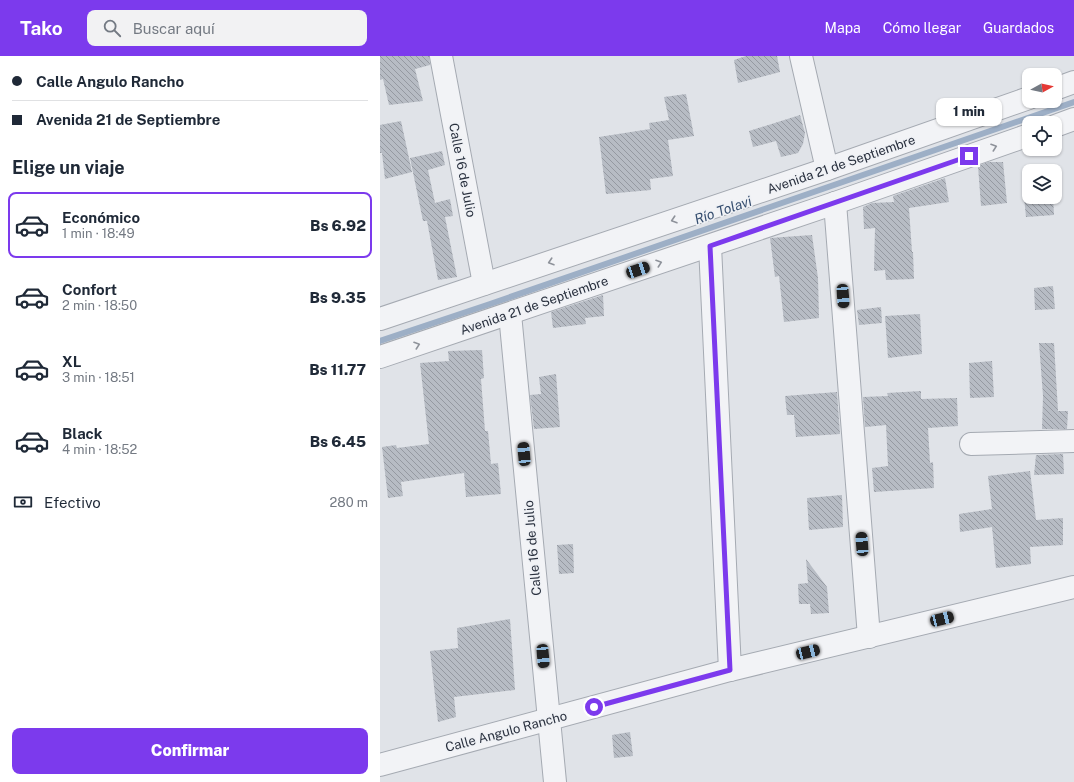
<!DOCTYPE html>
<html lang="es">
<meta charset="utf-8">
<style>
:root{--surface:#fff;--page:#f2f2f3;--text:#1f2937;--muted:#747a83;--line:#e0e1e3;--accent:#7c3aed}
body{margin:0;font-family:"Public Sans",sans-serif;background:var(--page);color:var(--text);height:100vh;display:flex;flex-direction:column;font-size:15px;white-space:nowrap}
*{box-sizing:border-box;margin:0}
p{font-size:13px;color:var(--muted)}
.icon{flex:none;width:22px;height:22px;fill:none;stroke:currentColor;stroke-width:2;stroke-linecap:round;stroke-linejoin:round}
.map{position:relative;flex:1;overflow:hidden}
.details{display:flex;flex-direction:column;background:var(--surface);width:380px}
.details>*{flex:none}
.banner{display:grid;align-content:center;height:88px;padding:0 12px;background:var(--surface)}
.needle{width:26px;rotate:82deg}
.tools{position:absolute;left:642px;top:12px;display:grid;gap:8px}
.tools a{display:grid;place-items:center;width:40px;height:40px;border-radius:8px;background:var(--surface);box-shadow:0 1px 3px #0004;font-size:20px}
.end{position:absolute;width:18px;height:18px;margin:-9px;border:5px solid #7c3aed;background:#fff;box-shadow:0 0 0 2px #fff}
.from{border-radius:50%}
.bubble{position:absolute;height:28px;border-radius:8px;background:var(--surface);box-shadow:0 1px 3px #0004;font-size:13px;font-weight:800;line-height:28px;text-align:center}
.car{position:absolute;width:12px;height:24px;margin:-12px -6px;border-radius:5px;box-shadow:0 0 3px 1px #0007;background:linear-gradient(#222 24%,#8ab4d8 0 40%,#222 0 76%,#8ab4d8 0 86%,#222 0)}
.banner b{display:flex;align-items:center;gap:14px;height:38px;font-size:15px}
.banner b+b{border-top:1px solid var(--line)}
.banner i{width:10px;height:10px;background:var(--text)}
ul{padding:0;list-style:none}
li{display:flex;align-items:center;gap:12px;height:66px;margin:0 8px 6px;padding:0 4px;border:2px solid transparent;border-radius:8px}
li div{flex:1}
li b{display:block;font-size:15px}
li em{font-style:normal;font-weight:800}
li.on{border-color:var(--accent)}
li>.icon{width:36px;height:36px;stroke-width:1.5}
h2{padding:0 12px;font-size:18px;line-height:48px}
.pay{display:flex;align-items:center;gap:10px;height:44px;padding:0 12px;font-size:15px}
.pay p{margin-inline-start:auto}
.primary-button{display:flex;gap:8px;margin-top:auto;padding:8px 12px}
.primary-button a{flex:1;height:46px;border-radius:8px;background:var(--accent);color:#fff;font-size:16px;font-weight:800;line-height:46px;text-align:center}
header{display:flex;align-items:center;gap:24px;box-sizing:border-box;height:56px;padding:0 20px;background:var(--accent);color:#fff}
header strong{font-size:19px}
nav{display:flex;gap:22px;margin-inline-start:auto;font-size:14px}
.search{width:280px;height:36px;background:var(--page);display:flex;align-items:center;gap:10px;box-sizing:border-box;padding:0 14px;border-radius:8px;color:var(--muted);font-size:15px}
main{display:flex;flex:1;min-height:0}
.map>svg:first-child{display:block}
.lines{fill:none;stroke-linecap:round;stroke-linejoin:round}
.stream{stroke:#9dafc6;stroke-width:6}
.building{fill:url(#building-back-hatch)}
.minor-casing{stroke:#a5aab2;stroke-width:24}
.minor{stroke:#f2f3f6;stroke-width:22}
.oneway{stroke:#8e929a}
.route{stroke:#7c3aed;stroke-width:5}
.labels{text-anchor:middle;stroke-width:3;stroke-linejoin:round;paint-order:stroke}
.street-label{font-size:13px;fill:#29303e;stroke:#eff1f5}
.water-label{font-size:14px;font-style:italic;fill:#364e6f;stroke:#eff1f5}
</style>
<header>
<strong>Tako</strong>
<div class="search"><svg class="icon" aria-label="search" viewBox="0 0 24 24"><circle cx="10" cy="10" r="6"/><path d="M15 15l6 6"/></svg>Buscar aquí</div>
<nav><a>Mapa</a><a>Cómo llegar</a><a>Guardados</a></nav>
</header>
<main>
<section class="details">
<div class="banner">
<b><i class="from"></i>Calle Angulo Rancho</b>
<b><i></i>Avenida 21 de Septiembre</b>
</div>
<h2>Elige un viaje</h2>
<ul>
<li class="on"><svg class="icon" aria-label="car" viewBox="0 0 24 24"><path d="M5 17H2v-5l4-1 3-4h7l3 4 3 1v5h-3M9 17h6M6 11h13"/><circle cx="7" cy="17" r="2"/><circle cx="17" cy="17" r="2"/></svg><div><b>Económico</b><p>1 min · 18:49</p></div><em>Bs 6.92</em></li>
<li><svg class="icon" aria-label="car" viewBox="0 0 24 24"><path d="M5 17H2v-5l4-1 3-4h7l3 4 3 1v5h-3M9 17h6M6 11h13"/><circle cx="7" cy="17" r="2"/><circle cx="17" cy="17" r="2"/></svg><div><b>Confort</b><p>2 min · 18:50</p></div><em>Bs 9.35</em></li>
<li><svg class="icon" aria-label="car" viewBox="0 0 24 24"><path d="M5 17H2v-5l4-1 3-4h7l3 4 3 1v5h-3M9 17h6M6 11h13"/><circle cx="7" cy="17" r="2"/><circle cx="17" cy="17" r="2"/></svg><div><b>XL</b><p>3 min · 18:51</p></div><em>Bs 11.77</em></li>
<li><svg class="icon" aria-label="car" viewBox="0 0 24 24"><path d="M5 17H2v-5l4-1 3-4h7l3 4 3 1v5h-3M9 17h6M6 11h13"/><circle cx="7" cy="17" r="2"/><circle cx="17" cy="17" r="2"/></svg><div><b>Black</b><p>4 min · 18:52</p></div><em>Bs 6.45</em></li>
</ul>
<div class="pay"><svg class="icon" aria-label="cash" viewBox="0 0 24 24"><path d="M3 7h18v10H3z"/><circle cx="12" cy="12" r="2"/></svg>Efectivo<p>280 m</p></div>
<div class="primary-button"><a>Confirmar</a></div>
</section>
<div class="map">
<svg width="694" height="726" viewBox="0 0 694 726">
<defs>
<pattern id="building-back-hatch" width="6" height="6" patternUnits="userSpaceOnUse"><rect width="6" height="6" fill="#b7bcc4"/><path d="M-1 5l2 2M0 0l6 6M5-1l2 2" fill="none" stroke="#9599a1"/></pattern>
</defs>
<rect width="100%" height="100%" fill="#e0e3e8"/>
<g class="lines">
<polyline class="stream" points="0,285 110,248 694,46"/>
</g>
<g class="building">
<polygon points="0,0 49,0 50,9 35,13 43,45 9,49 3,23 0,24"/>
<polygon points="366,0 397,0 400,16 358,27 354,4"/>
<polygon points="306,38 314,80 288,84 293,120 270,123 271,134 226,138 219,81 270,73 269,67 289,64 284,41"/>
<polygon points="420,59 425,77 423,88 418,97 401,101 396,85 373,91 369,75"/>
<polygon points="21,65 32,116 5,123 2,97 0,97 0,69"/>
<polygon points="62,95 65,109 48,114 55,147 70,143 73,160 65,161 77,221 58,224 47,165 43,165 30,102"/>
<polygon points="608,106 623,106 627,147 601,150 598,110"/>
<polygon points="565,122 569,146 529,152 532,196 533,196 534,223 506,224 505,214 494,215 495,172 484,173 483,151 492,147 514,146 513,140"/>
<polygon points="644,141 673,141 674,159 646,161"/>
<polygon points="432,179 438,222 439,262 404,266 399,220 395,221 390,182"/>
<polygon points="673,230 675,253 655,254 654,232"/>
<polygon points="223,239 224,260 205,262 206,268 173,272 171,256"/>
<polygon points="501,251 502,267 479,269 477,254"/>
<polygon points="540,258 542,298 508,302 505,260"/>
<polygon points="659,287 674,287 678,355 688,355 687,373 662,373 663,340"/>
<polygon points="102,294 104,322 101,323 105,375 108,375 111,408 118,407 121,438 86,441 84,417 21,426 23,440 8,442 2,391 16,389 17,392 49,388 40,307 69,305 68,295"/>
<polygon points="612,305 614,341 590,342 589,307"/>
<polygon points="176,318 180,371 154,373 150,339 161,338 159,321"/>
<polygon points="541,335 541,343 577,342 578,370 548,372 550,407 553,406 554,432 494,436 492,412 508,410 506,369 485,371 483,341 508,340 507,337"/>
<polygon points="457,336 460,378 416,381 414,359 407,359 405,340"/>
<polygon points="683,398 684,418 654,419 656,399"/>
<polygon points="650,415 656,464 683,462 683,489 650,491 651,508 616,512 612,471 580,476 579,458 612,453 608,420"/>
<polygon points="462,439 463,471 429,474 427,442"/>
<polygon points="193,488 194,517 179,518 177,489"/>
<polygon points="426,503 447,531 449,557 431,558 430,548 419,548 418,528 428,527"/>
<polygon points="130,563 135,634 74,641 76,661 58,666 50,595 78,592 77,572"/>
<polygon points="250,676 253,700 234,702 232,679"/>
</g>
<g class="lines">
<defs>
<g id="minor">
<polyline points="61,0 104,228"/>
<polyline points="421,0 447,113"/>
<polyline points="675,33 694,26"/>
<polyline points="675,70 694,63"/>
<polyline points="455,147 489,581"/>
<polyline points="330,190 350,614"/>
<polyline points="130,258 175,726"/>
<polyline points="0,263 447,113 649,42"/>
<polyline points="0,301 455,147 649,79"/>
<polyline points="591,388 694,385"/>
<polyline points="0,709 350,614 694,531"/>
</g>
</defs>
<use href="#minor" class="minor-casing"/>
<use href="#minor" class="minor"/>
</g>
<defs><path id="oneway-chevron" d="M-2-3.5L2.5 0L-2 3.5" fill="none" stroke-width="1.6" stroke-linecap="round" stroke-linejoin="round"/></defs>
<g class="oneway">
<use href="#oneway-chevron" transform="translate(614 91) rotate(-19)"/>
<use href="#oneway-chevron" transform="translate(294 164) rotate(162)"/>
<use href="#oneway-chevron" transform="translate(171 206) rotate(162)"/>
<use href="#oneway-chevron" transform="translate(279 207) rotate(-19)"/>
<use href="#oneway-chevron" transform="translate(37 289) rotate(-19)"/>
</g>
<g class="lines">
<polyline class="route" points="214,651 350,614 330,190 589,100"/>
</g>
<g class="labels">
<g class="street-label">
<text transform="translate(461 108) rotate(-19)" y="5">Avenida 21 de Septiembre</text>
<text transform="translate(83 114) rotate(79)" y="5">Calle 16 de Julio</text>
<text transform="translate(154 249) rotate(-19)" y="5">Avenida 21 de Septiembre</text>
<text transform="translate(152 492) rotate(-95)" y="5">Calle 16 de Julio</text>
<text transform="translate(126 675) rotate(-15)" y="5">Calle Angulo Rancho</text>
</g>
<g class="water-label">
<text transform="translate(343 154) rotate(-19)" y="5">Río Tolavi</text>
</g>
</g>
</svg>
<div class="tools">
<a><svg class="needle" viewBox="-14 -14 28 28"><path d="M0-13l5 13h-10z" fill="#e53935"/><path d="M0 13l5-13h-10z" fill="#747a83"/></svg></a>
<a><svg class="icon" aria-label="locate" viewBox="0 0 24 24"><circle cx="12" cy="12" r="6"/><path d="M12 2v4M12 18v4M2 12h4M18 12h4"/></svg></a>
<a><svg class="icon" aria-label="layers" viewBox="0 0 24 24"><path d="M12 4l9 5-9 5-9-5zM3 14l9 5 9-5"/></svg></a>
</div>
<i class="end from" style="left:214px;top:651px"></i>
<i class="end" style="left:589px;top:100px"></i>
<div class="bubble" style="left:556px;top:42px;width:66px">1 min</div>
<i class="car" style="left:258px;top:214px;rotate:71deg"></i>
<i class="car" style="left:463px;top:240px;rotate:176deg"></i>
<i class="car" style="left:144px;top:398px;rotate:355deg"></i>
<i class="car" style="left:482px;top:488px;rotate:356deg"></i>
<i class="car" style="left:562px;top:563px;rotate:76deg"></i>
<i class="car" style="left:428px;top:596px;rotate:76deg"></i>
<i class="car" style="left:163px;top:600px;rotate:175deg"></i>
</div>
</main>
